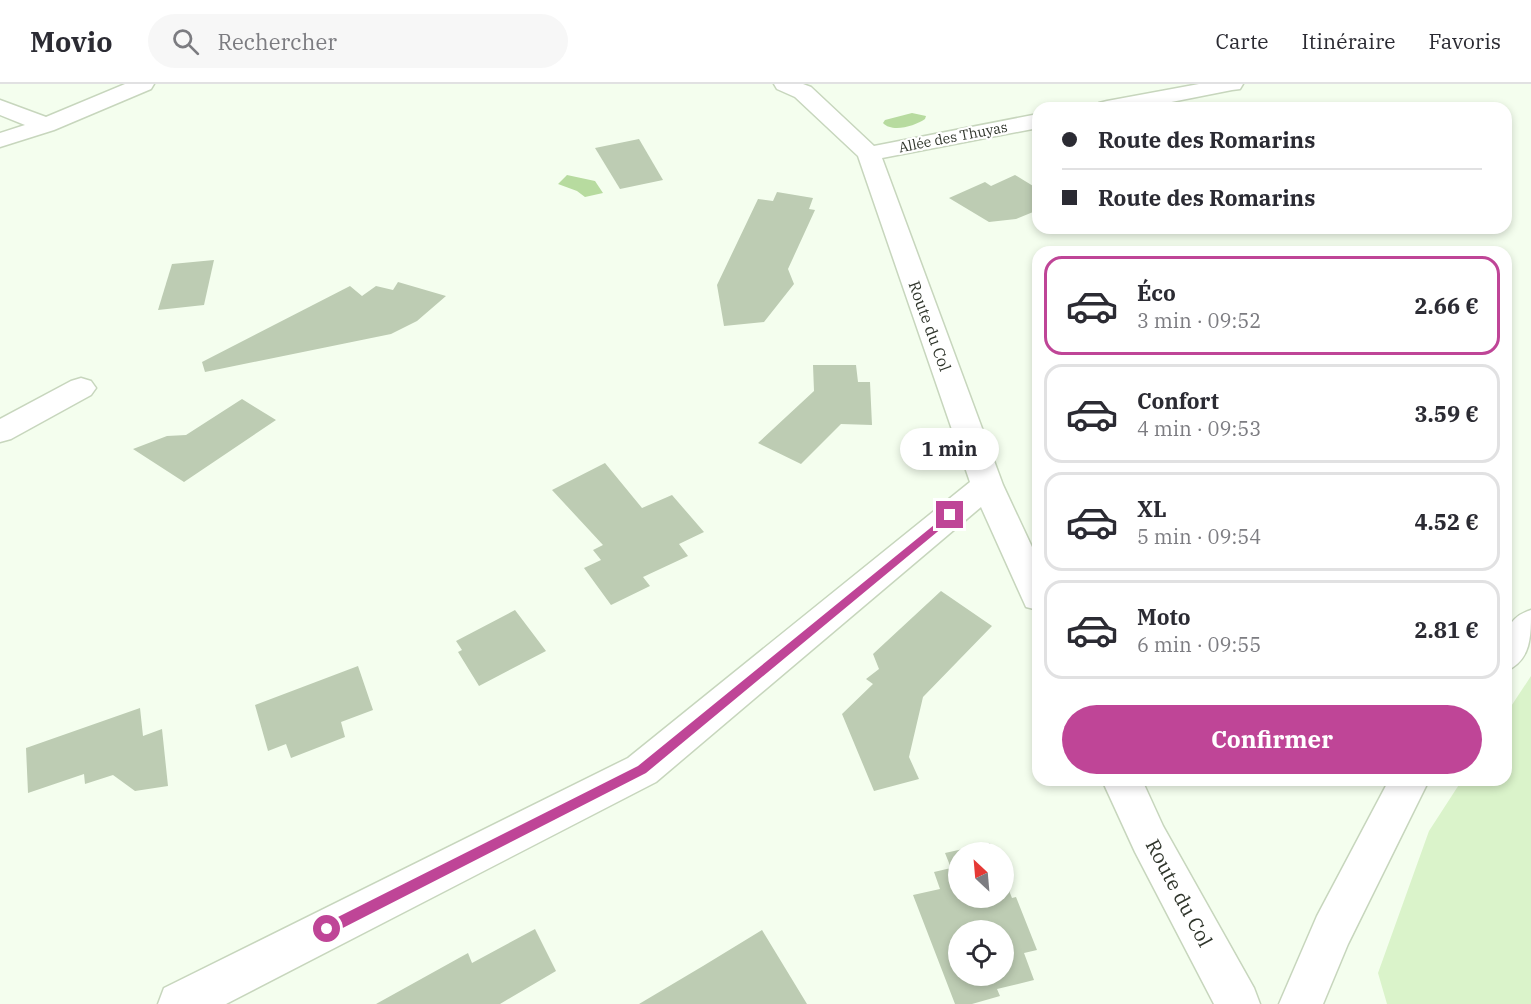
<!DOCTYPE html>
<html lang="fr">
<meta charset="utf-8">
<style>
:root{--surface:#fff;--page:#f7f7f7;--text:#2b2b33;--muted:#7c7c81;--line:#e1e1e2;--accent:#bf4597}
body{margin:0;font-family:"IBM Plex Serif",serif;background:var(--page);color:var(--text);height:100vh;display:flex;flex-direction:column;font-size:22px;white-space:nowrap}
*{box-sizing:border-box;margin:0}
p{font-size:20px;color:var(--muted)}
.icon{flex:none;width:33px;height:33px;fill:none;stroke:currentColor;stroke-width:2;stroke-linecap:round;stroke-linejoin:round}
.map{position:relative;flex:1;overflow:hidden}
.side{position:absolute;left:1032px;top:162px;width:480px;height:540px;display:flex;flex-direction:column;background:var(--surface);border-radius:18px;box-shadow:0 3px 9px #0003}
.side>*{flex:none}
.hud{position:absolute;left:1032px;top:18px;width:480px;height:132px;border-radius:18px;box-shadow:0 3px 9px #0003;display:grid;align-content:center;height:132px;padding:0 30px;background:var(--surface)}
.needle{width:39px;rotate:334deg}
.tools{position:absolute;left:948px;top:758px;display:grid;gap:12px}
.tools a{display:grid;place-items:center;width:66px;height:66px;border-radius:50%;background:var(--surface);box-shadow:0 3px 9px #0003;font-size:30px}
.end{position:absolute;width:27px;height:27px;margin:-14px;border:8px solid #bf4597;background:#fff;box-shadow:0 0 0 3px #fff}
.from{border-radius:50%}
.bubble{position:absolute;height:42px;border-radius:21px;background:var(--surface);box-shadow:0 3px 9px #0003;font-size:20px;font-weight:800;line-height:42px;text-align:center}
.hud b{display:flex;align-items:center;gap:21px;height:57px;font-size:22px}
.hud b+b{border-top:2px solid var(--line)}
.hud i{width:15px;height:15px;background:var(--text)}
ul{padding:10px 0 0;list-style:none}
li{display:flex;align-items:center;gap:18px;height:99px;margin:0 12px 9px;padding:0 18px;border:3px solid var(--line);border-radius:18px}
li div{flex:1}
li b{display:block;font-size:22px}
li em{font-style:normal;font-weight:800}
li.selected{border-color:var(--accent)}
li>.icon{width:54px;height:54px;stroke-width:1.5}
.button{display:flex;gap:12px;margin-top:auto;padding:12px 30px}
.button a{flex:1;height:69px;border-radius:36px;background:var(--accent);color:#fff;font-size:24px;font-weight:800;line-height:69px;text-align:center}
header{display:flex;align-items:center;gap:36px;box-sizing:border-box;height:84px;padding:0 30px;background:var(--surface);border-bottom:2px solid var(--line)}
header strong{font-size:28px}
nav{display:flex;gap:33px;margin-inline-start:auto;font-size:21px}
.search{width:420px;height:54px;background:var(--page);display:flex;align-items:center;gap:15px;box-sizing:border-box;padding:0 21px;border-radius:33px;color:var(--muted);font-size:22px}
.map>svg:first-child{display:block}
.green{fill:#daf3ca}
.water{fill:#b7db9f}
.building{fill:#bdccb3;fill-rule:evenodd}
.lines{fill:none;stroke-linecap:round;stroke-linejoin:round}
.minor-casing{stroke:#c7d6bd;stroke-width:3}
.minor{fill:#fff;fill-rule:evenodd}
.route{fill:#bf4597}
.labels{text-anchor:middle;stroke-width:4.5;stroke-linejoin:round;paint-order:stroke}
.far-street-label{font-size:14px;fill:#2f352b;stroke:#fff}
.street-label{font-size:16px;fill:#2f352b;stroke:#fff}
.near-street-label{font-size:20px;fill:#2f352b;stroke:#fff}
</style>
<header>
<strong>Movio</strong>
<div class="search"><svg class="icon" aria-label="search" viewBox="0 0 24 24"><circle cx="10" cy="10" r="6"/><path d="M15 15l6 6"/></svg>Rechercher</div>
<nav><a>Carte</a><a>Itinéraire</a><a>Favoris</a></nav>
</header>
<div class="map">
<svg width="1531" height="920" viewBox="0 0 1531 920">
<rect width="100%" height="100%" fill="#f4feee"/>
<polygon class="green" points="1531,592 1531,920 1387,920 1378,889 1429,747 1462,696 1506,696 1506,630"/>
<g class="water">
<path d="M 912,29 L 926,32 L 925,35 C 915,42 892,49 883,39 L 885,36 Z"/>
<polygon points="567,91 595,97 603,109 585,113 577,107 558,100"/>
</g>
<g class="building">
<polygon points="639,55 663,96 620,105 595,64"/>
<polygon points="1015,91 1038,105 1038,126 1016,135 989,138 949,114 985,98 991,102"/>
<polygon points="777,108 813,114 809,125 815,126 788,185 794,200 764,238 724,242 717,201 758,115 773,117"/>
<polygon points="214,176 204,221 158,226 172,180"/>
<polygon points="398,198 446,212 417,237 391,250 205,288 202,278 350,202 362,212 376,202 393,206"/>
<polygon points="813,281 856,281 858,298 870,298 872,341 841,340 801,380 758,359 814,307"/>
<polygon points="242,315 276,336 184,398 133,365 167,352 186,351"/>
<polygon points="605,379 642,424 672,411 704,448 679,460 688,472 643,493 650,502 611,521 584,484 601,476 593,466 603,461 552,406"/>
<polygon points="941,507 992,542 923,613 909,673 919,695 874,707 842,630 873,600 866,595 879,585 873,570"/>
<polygon points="515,526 546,567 479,602 458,568 462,566 456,557"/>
<polygon points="358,582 373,626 341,638 345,653 291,674 286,660 268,667 255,621"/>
<polygon points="140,624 143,652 162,645 168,702 135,707 113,691 85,700 84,690 28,709 26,664"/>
<path d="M 990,759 L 993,768 L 958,768 L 958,813 L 1004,813 L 1004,794 L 1012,814 L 1016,813 L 1037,866 L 1024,869 L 1034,896 L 997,905 L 1000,912 L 972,920 L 955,920 L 913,811 L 940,805 L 934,788 L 951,784 L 945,769 ZM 958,846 L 1004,846 L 1004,891 L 958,891 Z"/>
<polygon points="535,845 556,887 500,920 376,920 468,869 472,879"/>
<polygon points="762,846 807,920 639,920 703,882"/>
</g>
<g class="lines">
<defs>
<g id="minor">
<polygon points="125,0 154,0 151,5 54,46 0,63 0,49 25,41 0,31 0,16 46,33"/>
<polygon points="774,0 803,0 811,3 874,62 1038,30 1038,44 882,74 1003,401 1038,476 1038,526 1026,523 981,423 656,698 226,920 158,920 164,904 628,674 970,398 858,72 795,13 777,5"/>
<polygon points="1199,0 1243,0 1240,5 1232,6 1141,24 1096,24 1099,19 1107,17"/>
<polygon points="81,294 91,297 96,304 91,311 11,355 0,358 0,335 71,297"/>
<path d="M 1531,526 C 1531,553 1531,576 1506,587 C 1506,559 1500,536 1531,526 Z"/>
<polygon points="1102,696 1142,696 1163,742 1254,904 1260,920 1214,920 1135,768"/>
<polygon points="1389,696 1429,696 1348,860 1323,920 1279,920 1317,832"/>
</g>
</defs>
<use href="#minor" class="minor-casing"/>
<use href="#minor" class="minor"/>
</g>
<polygon class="route" points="950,428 955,431 954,434 646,689 331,850 327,852 322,850 320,845 322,841 638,682"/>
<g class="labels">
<g class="far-street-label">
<text transform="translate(953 53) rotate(-11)" y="5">Allée des Thuyas</text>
</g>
<g class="street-label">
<text transform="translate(930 242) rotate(70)" y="6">Route du Col</text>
</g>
<g class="near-street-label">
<text transform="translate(1179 809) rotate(62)" y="7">Route du Col</text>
</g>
</g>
</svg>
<div class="tools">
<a><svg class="needle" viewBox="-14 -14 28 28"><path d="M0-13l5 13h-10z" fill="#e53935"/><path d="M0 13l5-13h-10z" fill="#7c7c81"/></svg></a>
<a><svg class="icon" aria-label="locate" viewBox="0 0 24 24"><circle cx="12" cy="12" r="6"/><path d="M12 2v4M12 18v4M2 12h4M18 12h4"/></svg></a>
</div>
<i class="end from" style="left:327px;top:845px"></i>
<i class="end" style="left:950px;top:431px"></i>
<div class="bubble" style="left:900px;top:344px;width:99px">1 min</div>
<div class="hud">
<b><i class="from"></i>Route des Romarins</b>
<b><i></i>Route des Romarins</b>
</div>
<section class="side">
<ul>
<li class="selected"><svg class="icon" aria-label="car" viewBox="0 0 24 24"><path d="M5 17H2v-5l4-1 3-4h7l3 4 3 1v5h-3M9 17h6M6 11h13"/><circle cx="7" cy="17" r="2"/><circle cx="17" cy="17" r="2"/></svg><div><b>Éco</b><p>3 min · 09:52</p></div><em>2.66 €</em></li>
<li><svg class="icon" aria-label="car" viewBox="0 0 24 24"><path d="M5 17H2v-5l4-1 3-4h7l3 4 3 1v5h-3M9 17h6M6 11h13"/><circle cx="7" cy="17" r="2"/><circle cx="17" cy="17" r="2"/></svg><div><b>Confort</b><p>4 min · 09:53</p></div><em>3.59 €</em></li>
<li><svg class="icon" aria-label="car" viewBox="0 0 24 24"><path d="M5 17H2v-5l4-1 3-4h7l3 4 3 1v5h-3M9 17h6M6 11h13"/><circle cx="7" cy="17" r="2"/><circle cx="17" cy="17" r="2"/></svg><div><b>XL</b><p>5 min · 09:54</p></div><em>4.52 €</em></li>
<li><svg class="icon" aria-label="car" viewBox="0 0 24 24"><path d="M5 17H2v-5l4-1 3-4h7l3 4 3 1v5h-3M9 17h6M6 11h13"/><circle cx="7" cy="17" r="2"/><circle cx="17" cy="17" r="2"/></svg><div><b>Moto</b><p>6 min · 09:55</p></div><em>2.81 €</em></li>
</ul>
<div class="button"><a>Confirmer</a></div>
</section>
</div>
